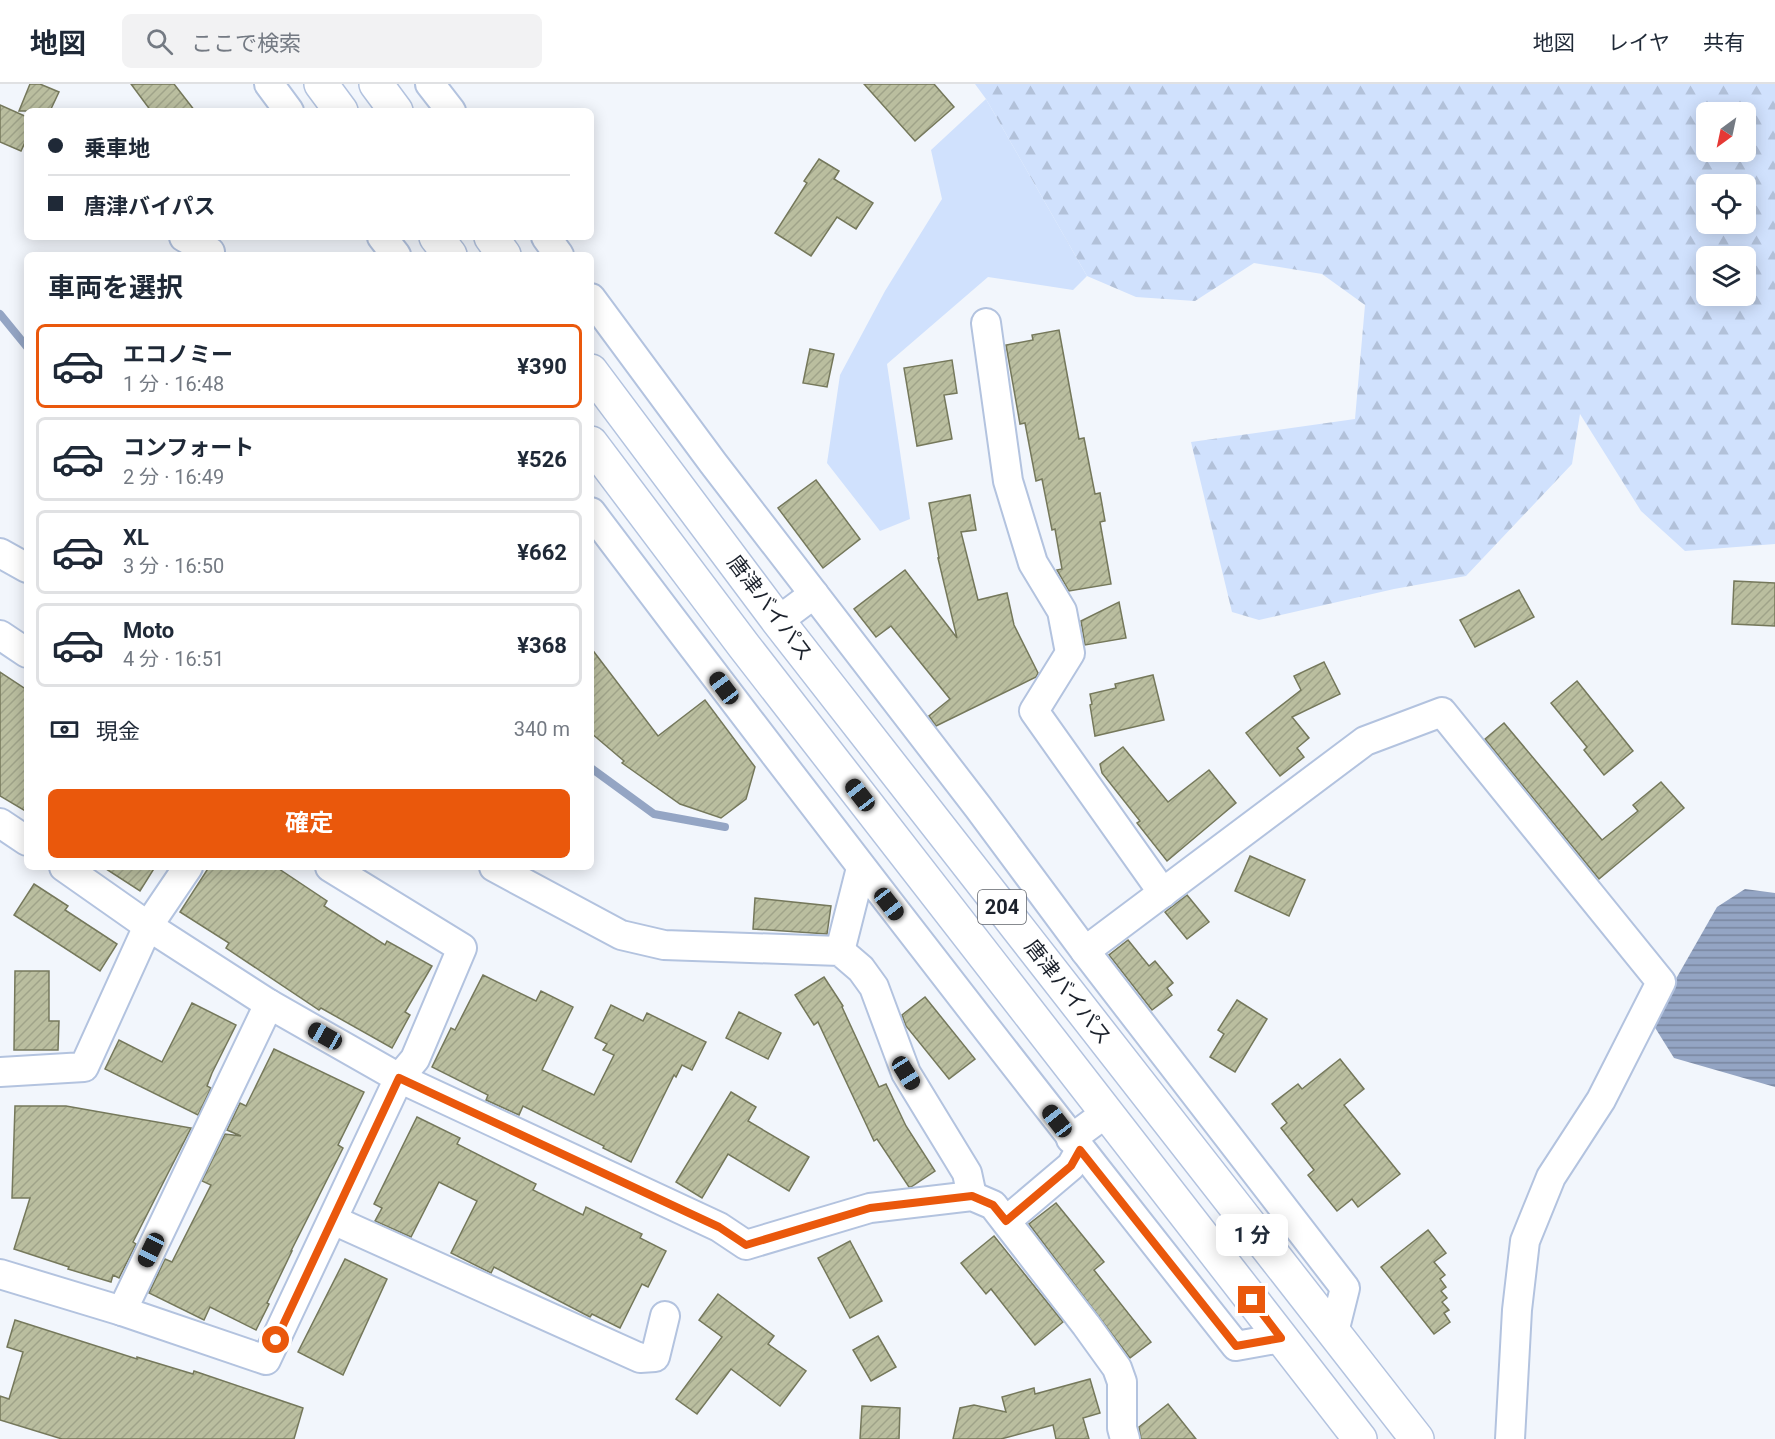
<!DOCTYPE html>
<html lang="ja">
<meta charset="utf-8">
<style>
:root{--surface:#fff;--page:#f2f2f3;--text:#1f2937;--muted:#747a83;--line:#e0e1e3;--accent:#ea580c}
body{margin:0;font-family:Roboto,"Noto Sans JP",sans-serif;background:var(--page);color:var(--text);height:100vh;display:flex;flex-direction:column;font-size:22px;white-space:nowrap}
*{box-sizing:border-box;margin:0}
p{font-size:20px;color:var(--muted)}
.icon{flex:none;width:33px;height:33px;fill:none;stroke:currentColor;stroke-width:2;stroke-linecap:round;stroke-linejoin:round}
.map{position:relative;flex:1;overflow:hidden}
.panel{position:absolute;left:24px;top:168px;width:570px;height:618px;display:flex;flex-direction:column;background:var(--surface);border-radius:9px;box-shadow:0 3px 15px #0003}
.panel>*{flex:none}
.banner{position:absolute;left:24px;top:24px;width:570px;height:132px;border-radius:9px;box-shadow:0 3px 15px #0003;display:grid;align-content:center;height:132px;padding:0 24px;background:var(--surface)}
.needle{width:39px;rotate:213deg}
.buttons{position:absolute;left:1696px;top:18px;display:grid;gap:12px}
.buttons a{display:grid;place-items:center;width:60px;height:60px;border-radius:9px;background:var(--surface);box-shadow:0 3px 15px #0003;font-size:30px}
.end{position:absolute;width:27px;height:27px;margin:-14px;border:8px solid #ea580c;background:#fff;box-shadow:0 0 0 3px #fff}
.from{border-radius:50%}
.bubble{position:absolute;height:42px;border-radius:9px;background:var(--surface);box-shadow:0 3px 15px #0003;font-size:20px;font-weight:700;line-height:42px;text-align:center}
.car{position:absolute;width:18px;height:36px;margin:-18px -9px;border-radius:8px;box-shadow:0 0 4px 2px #0007;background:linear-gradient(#222 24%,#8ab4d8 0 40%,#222 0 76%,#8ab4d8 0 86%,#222 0)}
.banner b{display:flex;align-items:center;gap:21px;height:57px;font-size:22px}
.banner b+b{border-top:2px solid var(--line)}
.banner i{width:15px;height:15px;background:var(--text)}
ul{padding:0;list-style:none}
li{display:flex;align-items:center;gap:18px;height:84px;margin:0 12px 9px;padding:0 12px;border:3px solid var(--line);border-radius:9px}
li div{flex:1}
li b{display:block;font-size:22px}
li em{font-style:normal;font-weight:700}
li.current{border-color:var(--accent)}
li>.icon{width:54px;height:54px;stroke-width:1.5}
h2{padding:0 24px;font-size:27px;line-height:72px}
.pay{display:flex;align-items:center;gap:15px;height:66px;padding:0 24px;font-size:22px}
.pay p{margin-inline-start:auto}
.button{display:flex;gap:12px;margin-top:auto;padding:12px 24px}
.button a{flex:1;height:69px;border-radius:9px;background:var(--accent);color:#fff;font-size:24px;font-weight:700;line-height:69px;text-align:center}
header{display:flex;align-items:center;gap:36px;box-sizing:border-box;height:84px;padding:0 30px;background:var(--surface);border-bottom:2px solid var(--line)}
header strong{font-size:28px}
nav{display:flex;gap:33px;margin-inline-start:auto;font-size:21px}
.search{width:420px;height:54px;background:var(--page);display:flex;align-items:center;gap:15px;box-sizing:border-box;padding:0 21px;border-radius:9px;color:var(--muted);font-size:22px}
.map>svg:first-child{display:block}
.grass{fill:#d0e1fd}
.forest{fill:url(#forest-firs);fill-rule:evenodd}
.water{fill:url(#water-rules)}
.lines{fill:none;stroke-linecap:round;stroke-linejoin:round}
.stream{stroke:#94a5c4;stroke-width:8}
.building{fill:url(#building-hatch);stroke:#75785b;stroke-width:1.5}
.street-casing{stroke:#b3c3df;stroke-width:32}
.highway-casing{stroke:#b3c3df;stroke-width:36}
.street{stroke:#fff;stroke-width:28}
.highway{stroke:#fff;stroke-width:33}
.route{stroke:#ea580c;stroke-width:8}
.labels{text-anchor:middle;stroke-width:4.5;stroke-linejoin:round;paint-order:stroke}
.shield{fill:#fff;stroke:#60646b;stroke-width:1.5}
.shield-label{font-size:20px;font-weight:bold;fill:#1c222c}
.street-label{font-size:21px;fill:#1c222c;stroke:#fff}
</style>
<header>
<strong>地図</strong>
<div class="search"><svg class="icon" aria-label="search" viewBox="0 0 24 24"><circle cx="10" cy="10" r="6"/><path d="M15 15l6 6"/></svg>ここで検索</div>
<nav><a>地図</a><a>レイヤ</a><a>共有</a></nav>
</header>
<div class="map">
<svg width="1775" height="1355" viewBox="0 0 1775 1355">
<defs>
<pattern id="forest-firs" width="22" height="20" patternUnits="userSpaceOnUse" patternTransform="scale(1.5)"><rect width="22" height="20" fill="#d0e1fd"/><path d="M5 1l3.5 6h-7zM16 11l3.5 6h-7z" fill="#b2c1d9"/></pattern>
<pattern id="water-rules" width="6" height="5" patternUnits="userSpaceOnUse" patternTransform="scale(1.5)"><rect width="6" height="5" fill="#94a5c4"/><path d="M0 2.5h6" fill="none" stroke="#78869f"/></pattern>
<pattern id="building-hatch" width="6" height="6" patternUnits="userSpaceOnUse" patternTransform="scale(1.5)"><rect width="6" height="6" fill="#babe9f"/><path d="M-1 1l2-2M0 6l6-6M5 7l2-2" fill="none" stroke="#9fa389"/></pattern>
</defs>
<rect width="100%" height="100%" fill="#f2f6fc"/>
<polygon class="grass" points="986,15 1087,192 1073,206 988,193 887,280 910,435 880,447 827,379 840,291 885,207 942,115 931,66"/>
<path class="forest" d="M 975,0 L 1775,0 L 1775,460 L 1685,467 L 1641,427 L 1580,330 L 1572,380 L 1466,492 L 1394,505 L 1259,536 L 1232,528 L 1191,358 L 1355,335 L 1365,221 L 1322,190 L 1254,179 L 1195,217 L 1136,213 L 1087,192 L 986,15 ZM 1707,28 L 1746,28 L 1746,68 L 1707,68 ZM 1707,100 L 1746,100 L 1746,140 L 1707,140 ZM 1707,172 L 1746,172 L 1746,212 L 1707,212 Z"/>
<polygon class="water" points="1745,805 1775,809 1775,1003 1674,974 1654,942 1677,893 1717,823"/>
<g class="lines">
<g class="stream">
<polyline points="0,230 27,263"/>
<polyline points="591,684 654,730 725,743"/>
</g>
</g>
<g class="building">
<polygon points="30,0 40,0 59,8 50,27 19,27"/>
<polygon points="131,0 174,0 195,27 151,27"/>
<polygon points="864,0 934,0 954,23 915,57"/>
<polygon points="0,21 27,33 27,54 21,67 0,58"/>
<polygon points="819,75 839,87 834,95 873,119 856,145 837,133 811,172 775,149 807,99 804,97"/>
<polygon points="1059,246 1079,355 1084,354 1095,410 1100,409 1105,437 1100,438 1111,500 1069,507 1057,486 1062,485 1055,445 1052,446 1042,395 1036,397 1025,339 1020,340 1006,261 1033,256 1032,251"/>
<polygon points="810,265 834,270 827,303 803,299"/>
<polygon points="952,276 957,309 944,311 952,355 917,362 904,284"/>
<polygon points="816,396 860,455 823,484 778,424"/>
<polygon points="970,411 976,446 961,448 978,516 1007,509 1014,541 1038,589 1036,593 936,642 929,632 950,615 891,542 876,553 854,525 905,486 957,554 938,474 939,474 929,419"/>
<polygon points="1734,497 1775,499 1775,542 1732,540"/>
<polygon points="1519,506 1534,533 1475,563 1460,536"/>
<polygon points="1119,518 1126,554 1085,561 1081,537"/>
<polygon points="591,564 658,652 705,616 755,683 746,715 721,734 680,720 622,679 624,677 591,649"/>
<polygon points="1324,578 1340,610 1292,633 1309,654 1297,664 1304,673 1280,692 1246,649 1301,606 1294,592"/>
<polygon points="0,588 27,606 27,728 0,712"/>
<polygon points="1153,591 1164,636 1095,652 1090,621 1092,620 1090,610 1116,604 1115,600"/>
<polygon points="1577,597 1633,667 1604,691 1584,666 1587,663 1551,619"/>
<polygon points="1504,639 1602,756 1638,727 1633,721 1661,698 1684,724 1599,795 1485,655"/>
<polygon points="1123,663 1168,718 1209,686 1236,719 1167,777 1137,739 1140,737 1102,689 1100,680"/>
<polygon points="1250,772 1305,796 1289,832 1235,807"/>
<polygon points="103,783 155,783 140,807"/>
<polygon points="209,783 276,783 327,817 324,822 385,861 387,857 432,882 405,928 410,931 392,964 321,924 319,926 226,864 229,859 180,828"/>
<polygon points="34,800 68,822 65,826 117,860 100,887 14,831"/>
<polygon points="1187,811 1209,838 1187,855 1165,828"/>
<polygon points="755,814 831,822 827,850 753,845"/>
<polygon points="1128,856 1149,882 1155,877 1173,899 1167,904 1172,911 1152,926 1109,871"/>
<polygon points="15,887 49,887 49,937 59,937 58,966 14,966"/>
<polygon points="483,891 536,917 541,907 573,923 542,986 594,1011 614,971 603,966 607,960 595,954 611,921 643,937 647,929 706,958 692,986 682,981 676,993 674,991 631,1078 603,1064 604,1062 523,1022 519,1031 486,1016 488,1011 432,983 451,944 455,946"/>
<polygon points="824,893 843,922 842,923 879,1003 886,1000 906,1042 935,1087 911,1103 909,1103 877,1055 874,1057 818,938 814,941 795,911"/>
<polygon points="925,913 975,975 949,995 906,942 902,931"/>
<polygon points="1237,916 1267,935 1235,988 1210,973 1224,950 1218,946"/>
<polygon points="192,919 236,941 212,989 207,1002 211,1004 198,1031 105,985 119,956 162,978"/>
<polygon points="739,928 781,949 768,975 726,954"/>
<polygon points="274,965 364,1008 338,1061 343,1064 291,1167 292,1167 267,1219 269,1220 256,1246 210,1223 204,1236 149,1209 165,1175 172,1178 211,1101 202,1097 225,1050 241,1052 227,1046 240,1019 246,1022"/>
<polygon points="1340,975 1364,1005 1344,1021 1400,1090 1358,1123 1352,1115 1337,1127 1308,1091 1314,1086 1281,1044 1287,1039 1272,1020 1298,1000 1302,1005"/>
<polygon points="731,1008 756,1023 748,1037 809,1073 789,1107 728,1070 702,1114 676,1098"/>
<polygon points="15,1022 66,1022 191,1044 133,1158 136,1160 119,1194 113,1191 111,1198 68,1185 69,1183 14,1165 30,1114 12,1114"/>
<polygon points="417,1033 460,1054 457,1060 536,1100 533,1106 583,1131 586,1123 642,1150 640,1154 666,1167 648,1203 642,1200 620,1244 592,1230 590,1233 494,1183 491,1189 451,1169 477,1117 439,1098 411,1153 375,1137 382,1124 374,1120"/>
<polygon points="1056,1119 1104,1178 1094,1186 1151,1258 1130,1274 1029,1140"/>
<polygon points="1428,1146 1446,1169 1434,1178 1445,1191 1440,1195 1446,1203 1441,1207 1447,1214 1442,1218 1449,1226 1444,1229 1450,1238 1434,1250 1381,1183"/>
<polygon points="994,1152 1063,1238 1035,1261 991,1205 986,1210 961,1179"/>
<polygon points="850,1157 882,1217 850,1234 818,1174"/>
<polygon points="345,1175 387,1195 343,1291 298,1268"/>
<polygon points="718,1210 774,1252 768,1260 806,1287 780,1322 731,1285 697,1330 676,1315 722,1253 699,1236"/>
<polygon points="15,1236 137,1275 137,1273 193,1290 194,1287 303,1324 294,1355 62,1355 0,1336 0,1312 9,1315 23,1268 7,1263"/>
<polygon points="878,1252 896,1283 871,1297 853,1266"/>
<polygon points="1090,1295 1100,1329 1083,1334 1089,1355 1056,1355 1053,1341 1001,1355 953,1355 960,1324 974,1321 1006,1328 1002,1313 1034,1304 1035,1310"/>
<polygon points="1168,1320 1196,1355 1141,1355 1139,1343"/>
<polygon points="862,1322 900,1324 899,1355 860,1355"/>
</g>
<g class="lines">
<defs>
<g id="street">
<polyline points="269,0 289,27"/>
<polyline points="430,0 451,27"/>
<polyline points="184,153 210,168"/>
<polyline points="382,153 396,171"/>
<polyline points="546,153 559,171"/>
<polyline points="591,214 713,379 978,723 1085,867 1345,1204 1334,1248"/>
<polyline points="986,239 1008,397 1033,479 1062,527 1070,569 1034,627 1163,809"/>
<path d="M 591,428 C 803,709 1018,987 1236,1262 L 1281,1254"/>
<polyline points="0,469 27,484"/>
<polyline points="778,537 814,510"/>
<polyline points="0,551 27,569"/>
<polyline points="0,739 27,757"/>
<polyline points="64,783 148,842 269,920 399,994 719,1143 746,1161 870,1124 972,1112 993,1121 1086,1241 1117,1284 1122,1298 1122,1344 1125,1355"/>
<polyline points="494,783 621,851 664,861 840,867 861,885 874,903 906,989 967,1089 972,1112"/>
<polyline points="840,867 861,784"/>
<polyline points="1085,867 1365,657 1442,628 1661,898 1601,1016 1551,1093 1525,1157 1517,1226 1510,1355"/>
<polyline points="0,988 84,983 148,842 188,783"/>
<polyline points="1071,1055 1106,1029"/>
<polyline points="333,1136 640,1274 655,1273 665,1232"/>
<polyline points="1006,1137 1071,1082 1080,1066"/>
<polyline points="0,1190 122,1227 266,1276 399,994 415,975 462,864 330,783"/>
<polyline points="122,1227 269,920"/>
</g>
<g id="highway">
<polyline points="321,0 341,27"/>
<polyline points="376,0 396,27"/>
<polyline points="436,153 450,171"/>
<polyline points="491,153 504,171"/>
<polyline points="591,287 778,537 1417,1355"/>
<polyline points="591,359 744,562 1360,1355"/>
</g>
</defs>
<use href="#street" class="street-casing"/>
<use href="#highway" class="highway-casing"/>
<use href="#street" class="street"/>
<use href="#highway" class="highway"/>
</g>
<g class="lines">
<polyline class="route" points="276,1256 399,994 719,1143 746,1161 870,1124 972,1112 993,1121 1006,1137 1071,1082 1080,1066 1236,1262 1281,1254 1252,1216"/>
</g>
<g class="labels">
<rect class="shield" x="978" y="806" width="48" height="34" rx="4.5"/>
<g class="shield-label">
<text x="1002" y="830">204</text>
</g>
<g class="street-label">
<text transform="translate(770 524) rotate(53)" y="7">唐津バイパス</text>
<text transform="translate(1068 908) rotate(52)" y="7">唐津バイパス</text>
</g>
</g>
</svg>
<div class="buttons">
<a><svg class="needle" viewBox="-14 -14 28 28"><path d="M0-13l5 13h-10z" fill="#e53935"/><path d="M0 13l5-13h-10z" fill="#747a83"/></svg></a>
<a><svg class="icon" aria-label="locate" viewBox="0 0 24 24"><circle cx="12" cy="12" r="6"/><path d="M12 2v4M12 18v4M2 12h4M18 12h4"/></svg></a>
<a><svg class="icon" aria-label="layers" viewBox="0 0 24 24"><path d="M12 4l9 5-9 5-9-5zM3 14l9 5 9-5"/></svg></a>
</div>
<i class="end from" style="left:276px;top:1256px"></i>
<i class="end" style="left:1252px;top:1216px"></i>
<div class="bubble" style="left:1216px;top:1130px;width:72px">1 分</div>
<i class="car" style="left:724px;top:604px;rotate:323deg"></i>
<i class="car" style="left:860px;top:711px;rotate:322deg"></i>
<i class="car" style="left:889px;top:820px;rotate:142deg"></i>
<i class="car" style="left:325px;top:952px;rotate:299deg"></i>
<i class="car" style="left:906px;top:989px;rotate:148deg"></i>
<i class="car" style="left:1057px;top:1037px;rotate:322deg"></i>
<i class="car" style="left:151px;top:1166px;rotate:206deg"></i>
<div class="banner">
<b><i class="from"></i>乗車地</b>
<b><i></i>唐津バイパス</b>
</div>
<section class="panel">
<h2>車両を選択</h2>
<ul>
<li class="current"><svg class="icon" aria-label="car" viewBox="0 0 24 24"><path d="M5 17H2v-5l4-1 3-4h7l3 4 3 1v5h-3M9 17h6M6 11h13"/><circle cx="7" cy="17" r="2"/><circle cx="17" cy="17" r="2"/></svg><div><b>エコノミー</b><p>1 分 · 16:48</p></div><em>¥390</em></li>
<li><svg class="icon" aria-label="car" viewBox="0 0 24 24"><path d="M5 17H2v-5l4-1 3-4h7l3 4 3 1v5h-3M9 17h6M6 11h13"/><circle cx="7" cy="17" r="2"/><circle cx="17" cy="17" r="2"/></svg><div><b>コンフォート</b><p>2 分 · 16:49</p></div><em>¥526</em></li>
<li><svg class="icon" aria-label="car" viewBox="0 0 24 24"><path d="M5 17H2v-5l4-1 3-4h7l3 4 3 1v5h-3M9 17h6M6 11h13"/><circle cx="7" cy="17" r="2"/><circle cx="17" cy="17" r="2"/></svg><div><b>XL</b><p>3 分 · 16:50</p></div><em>¥662</em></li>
<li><svg class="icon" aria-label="car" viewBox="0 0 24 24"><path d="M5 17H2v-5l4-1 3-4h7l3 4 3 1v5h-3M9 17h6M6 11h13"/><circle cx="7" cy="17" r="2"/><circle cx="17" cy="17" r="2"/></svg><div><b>Moto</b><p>4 分 · 16:51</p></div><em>¥368</em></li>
</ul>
<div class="pay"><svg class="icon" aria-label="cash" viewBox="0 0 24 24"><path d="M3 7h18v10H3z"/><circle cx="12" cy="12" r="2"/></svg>現金<p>340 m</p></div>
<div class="button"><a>確定</a></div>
</section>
</div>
